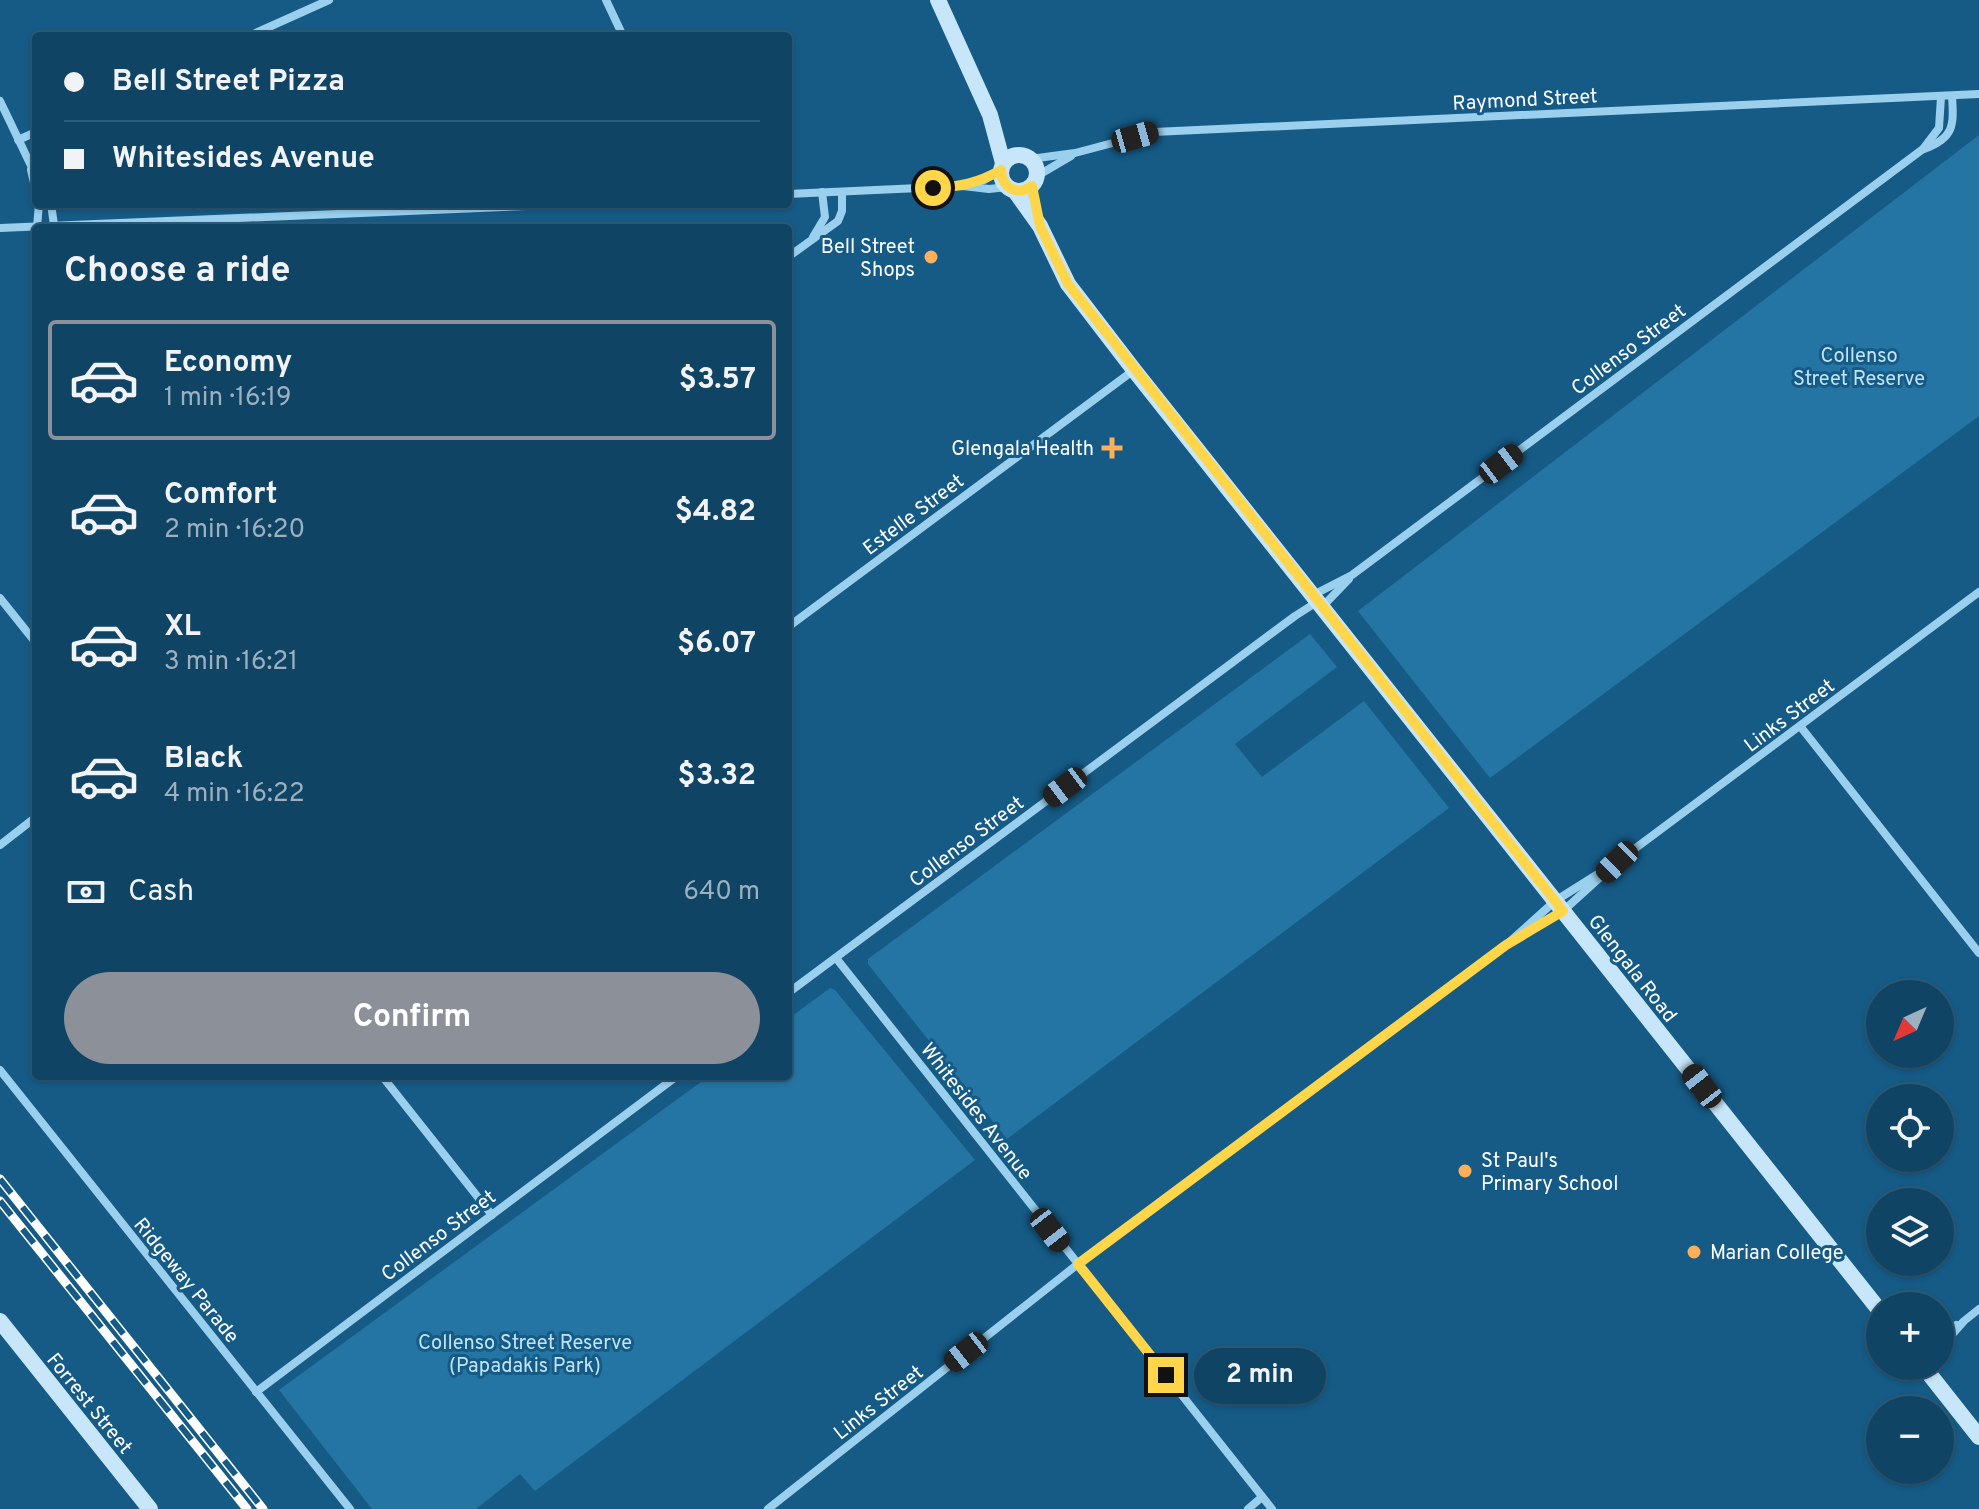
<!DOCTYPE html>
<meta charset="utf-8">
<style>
:root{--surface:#104464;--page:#194b6a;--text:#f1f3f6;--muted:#9cb0bf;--line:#305c78;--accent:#8c9099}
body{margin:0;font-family:Overpass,sans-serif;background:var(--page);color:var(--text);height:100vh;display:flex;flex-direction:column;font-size:30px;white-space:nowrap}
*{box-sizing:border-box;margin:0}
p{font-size:26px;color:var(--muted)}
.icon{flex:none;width:44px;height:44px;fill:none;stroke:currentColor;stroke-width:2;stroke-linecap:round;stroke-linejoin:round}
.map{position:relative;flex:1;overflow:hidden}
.sheet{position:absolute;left:32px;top:224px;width:760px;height:856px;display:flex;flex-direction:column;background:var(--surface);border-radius:8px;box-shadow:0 2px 6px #0004,0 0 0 2px var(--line)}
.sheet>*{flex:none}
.hud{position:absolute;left:32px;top:32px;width:760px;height:176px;border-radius:8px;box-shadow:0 2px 6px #0004,0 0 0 2px var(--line);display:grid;align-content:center;height:176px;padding:0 32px;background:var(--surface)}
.needle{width:52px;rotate:224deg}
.buttons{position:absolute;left:1866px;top:980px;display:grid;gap:16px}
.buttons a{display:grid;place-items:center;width:88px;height:88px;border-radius:50%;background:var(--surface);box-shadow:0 2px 6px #0004,0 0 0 2px var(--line);font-size:40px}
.end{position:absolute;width:36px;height:36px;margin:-18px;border:10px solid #ffd54a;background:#111;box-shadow:0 0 0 4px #111}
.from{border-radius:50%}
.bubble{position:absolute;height:56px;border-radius:28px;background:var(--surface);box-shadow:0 2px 6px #0004,0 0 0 2px var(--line);font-size:26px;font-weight:700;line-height:56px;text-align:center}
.car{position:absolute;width:24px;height:48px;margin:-24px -12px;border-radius:10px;box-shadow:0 0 6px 2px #0007;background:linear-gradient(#222 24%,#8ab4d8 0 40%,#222 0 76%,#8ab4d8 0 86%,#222 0)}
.hud b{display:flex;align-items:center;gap:28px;height:76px;font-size:30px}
.hud b+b{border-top:2px solid var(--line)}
.hud i{width:20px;height:20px;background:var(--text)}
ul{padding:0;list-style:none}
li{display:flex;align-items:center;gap:24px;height:120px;margin:0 16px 12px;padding:0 16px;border:4px solid transparent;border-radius:8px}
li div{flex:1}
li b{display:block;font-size:30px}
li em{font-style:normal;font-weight:700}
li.on{border-color:var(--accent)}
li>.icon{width:72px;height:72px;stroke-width:1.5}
h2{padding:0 32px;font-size:36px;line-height:96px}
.pay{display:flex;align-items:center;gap:20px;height:88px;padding:0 32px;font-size:30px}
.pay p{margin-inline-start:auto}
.cta{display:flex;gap:16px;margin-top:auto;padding:16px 32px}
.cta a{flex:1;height:92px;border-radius:48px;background:var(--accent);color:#fff;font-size:32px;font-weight:700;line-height:92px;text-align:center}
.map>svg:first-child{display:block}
.green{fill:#2475a3}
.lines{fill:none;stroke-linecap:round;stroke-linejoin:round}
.street{stroke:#9ad0ee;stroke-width:8}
.secondary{stroke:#c7e6fa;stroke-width:16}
.rail-casing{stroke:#fff;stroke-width:9}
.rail{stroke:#155b86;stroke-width:6;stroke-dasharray:18;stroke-linecap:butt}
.route{stroke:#ffd54a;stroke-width:10}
.poi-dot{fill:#ffaf57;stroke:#155b86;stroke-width:3}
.labels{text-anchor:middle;stroke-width:6;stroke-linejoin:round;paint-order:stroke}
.street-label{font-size:20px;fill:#fff;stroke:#155b86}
.poi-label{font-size:20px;fill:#fff;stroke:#155b86;text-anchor:end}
.park-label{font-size:20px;fill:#c0e5fa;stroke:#155b86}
</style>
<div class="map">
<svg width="1979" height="1509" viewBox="0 0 1979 1509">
<rect width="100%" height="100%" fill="#155b86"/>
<g class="green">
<polygon points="1979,135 1979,416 1490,778 1358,611"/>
<polygon points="1310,634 1337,667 1235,744 1262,777 1364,701 1449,808 1007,1139 868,964 868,959"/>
<polygon points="830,988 835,990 975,1160 535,1491 520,1474 476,1509 372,1509 279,1390 709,1076 788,1076 788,1019"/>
</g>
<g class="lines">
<g class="street">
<polyline points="606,0 623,36"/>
<polyline points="249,36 329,0"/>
<polyline points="0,101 36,176"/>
<polyline points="18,140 36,132"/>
<path d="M 1924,149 C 1954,138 1954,126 1952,96"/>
<polyline points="1030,159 1075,153 1154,132 1979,94"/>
<polyline points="31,170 36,191"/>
<polyline points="1037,176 1071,156"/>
<polyline points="967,185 984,180 1001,170"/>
<polyline points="788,194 963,186 989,189 1007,187"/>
<polyline points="51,204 54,225"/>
<polyline points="37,227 39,204"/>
<polyline points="0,228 574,204"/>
<polyline points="813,237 825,217 822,192"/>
<polyline points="788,257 838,221 842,211 842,192"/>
<polyline points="1313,595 1352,575 1923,149 1939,128 1941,97"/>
<polyline points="0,598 36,643"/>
<polyline points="1322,607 1349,579"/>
<polyline points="788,627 1134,370"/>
<polyline points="1800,726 1979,953"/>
<polyline points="0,845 36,817"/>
<polyline points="1516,939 1563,911 1617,862 1979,592"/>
<polyline points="836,958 1272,1509"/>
<polyline points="788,993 1295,616 1317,602"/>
<polyline points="0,1070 350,1509"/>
<polyline points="382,1076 492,1215"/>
<polyline points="1940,1333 1956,1325"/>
<polyline points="1940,1348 1964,1321 1979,1309"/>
<polyline points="256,1392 677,1076"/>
<polyline points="768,1509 1078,1264 1506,945 1555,901 1617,862"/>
<polyline points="1248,1509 1262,1497"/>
</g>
<g class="secondary">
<polyline points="938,0 990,115 1003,163"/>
<circle cx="1019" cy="173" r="18"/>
<polyline points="1015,191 1040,226 1068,284 1134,370 1880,1311"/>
<polyline points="0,1321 150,1509"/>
<polyline points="1923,1366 1979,1437"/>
</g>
<defs>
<g id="rail">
<polyline points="0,1179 263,1509"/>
<polyline points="0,1201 247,1509"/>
</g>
</defs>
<use href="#rail" class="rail-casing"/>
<use href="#rail" class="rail"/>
</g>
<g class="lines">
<path class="route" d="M 933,188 C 959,187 978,183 1001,170 C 1002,188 1017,196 1032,186 L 1040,226 L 1068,284 L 1563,911 L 1506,945 L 1078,1264 L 1166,1375"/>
</g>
<g class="poi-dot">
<circle cx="931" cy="257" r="8"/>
<path d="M1108 436h8v8h8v8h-8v8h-8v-8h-8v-8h8z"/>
<circle cx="1465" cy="1171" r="8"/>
<circle cx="1694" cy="1252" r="8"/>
</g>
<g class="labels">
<g class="street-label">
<text transform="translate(1525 99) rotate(-3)" y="7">Raymond Street</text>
<text transform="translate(1628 349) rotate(-37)" y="7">Collenso Street</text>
<text transform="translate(913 514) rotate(-37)" y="7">Estelle Street</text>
<text transform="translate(1789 715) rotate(-37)" y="7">Links Street</text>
<text transform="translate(966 841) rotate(-37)" y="7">Collenso Street</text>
<text transform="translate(1633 968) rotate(52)" y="7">Glengala Road</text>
<text transform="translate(977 1111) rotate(52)" y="7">Whitesides Avenue</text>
<text transform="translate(438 1235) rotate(-37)" y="7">Collenso Street</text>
<text transform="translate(187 1280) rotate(51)" y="7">Ridgeway Parade</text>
<text transform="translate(878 1402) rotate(-38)" y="7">Links Street</text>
<text transform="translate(90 1403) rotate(51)" y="7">Forrest Street</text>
</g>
<g class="poi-label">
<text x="915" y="253">Bell Street<tspan x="915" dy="23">Shops</tspan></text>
<text x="1094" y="455">Glengala Health</text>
<text x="1481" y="1167" text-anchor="start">St Paul's<tspan x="1481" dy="23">Primary School</tspan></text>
<text x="1710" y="1259" text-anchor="start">Marian College</text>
</g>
<g class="park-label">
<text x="1859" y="362">Collenso<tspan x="1859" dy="23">Street Reserve</tspan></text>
<text x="525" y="1349">Collenso Street Reserve<tspan x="525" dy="23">(Papadakis Park)</tspan></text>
</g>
</g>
</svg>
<div class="buttons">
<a><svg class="needle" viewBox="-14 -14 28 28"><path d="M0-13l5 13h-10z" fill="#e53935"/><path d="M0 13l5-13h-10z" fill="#9cb0bf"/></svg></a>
<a><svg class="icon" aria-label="locate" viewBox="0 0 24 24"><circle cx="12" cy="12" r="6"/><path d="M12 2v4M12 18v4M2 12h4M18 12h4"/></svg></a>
<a><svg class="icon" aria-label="layers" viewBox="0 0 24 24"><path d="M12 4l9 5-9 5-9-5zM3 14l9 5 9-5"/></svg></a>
<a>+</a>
<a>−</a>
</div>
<i class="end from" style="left:933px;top:188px"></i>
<i class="end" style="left:1166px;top:1375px"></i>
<div class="bubble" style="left:1194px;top:1348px;width:132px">2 min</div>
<i class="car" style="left:1135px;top:137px;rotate:74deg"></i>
<i class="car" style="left:1501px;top:464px;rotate:53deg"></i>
<i class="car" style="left:1065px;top:787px;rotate:233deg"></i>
<i class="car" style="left:1617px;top:862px;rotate:226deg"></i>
<i class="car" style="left:1702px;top:1086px;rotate:322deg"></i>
<i class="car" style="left:1050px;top:1230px;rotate:142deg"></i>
<i class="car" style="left:966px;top:1352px;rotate:232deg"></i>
<div class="hud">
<b><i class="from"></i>Bell Street Pizza</b>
<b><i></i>Whitesides Avenue</b>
</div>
<section class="sheet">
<h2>Choose a ride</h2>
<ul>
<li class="on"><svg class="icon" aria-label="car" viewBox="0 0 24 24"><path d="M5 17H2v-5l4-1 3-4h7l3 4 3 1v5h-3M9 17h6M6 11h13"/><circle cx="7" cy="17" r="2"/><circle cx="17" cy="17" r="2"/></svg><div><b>Economy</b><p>1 min · 16:19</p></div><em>$3.57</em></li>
<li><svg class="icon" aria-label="car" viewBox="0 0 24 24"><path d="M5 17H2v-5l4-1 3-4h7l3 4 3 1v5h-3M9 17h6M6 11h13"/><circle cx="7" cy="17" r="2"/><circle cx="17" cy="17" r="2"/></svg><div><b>Comfort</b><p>2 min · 16:20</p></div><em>$4.82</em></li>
<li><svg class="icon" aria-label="car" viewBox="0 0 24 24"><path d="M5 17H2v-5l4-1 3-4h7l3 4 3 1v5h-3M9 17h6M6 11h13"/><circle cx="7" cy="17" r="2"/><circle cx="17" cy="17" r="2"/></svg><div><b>XL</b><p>3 min · 16:21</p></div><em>$6.07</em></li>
<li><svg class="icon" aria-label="car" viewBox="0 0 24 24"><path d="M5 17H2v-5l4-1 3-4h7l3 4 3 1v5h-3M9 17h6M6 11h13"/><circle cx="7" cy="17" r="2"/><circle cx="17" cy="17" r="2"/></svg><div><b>Black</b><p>4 min · 16:22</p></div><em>$3.32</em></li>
</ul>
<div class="pay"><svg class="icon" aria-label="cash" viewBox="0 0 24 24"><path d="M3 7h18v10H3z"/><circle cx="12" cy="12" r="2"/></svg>Cash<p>640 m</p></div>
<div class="cta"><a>Confirm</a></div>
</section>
</div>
